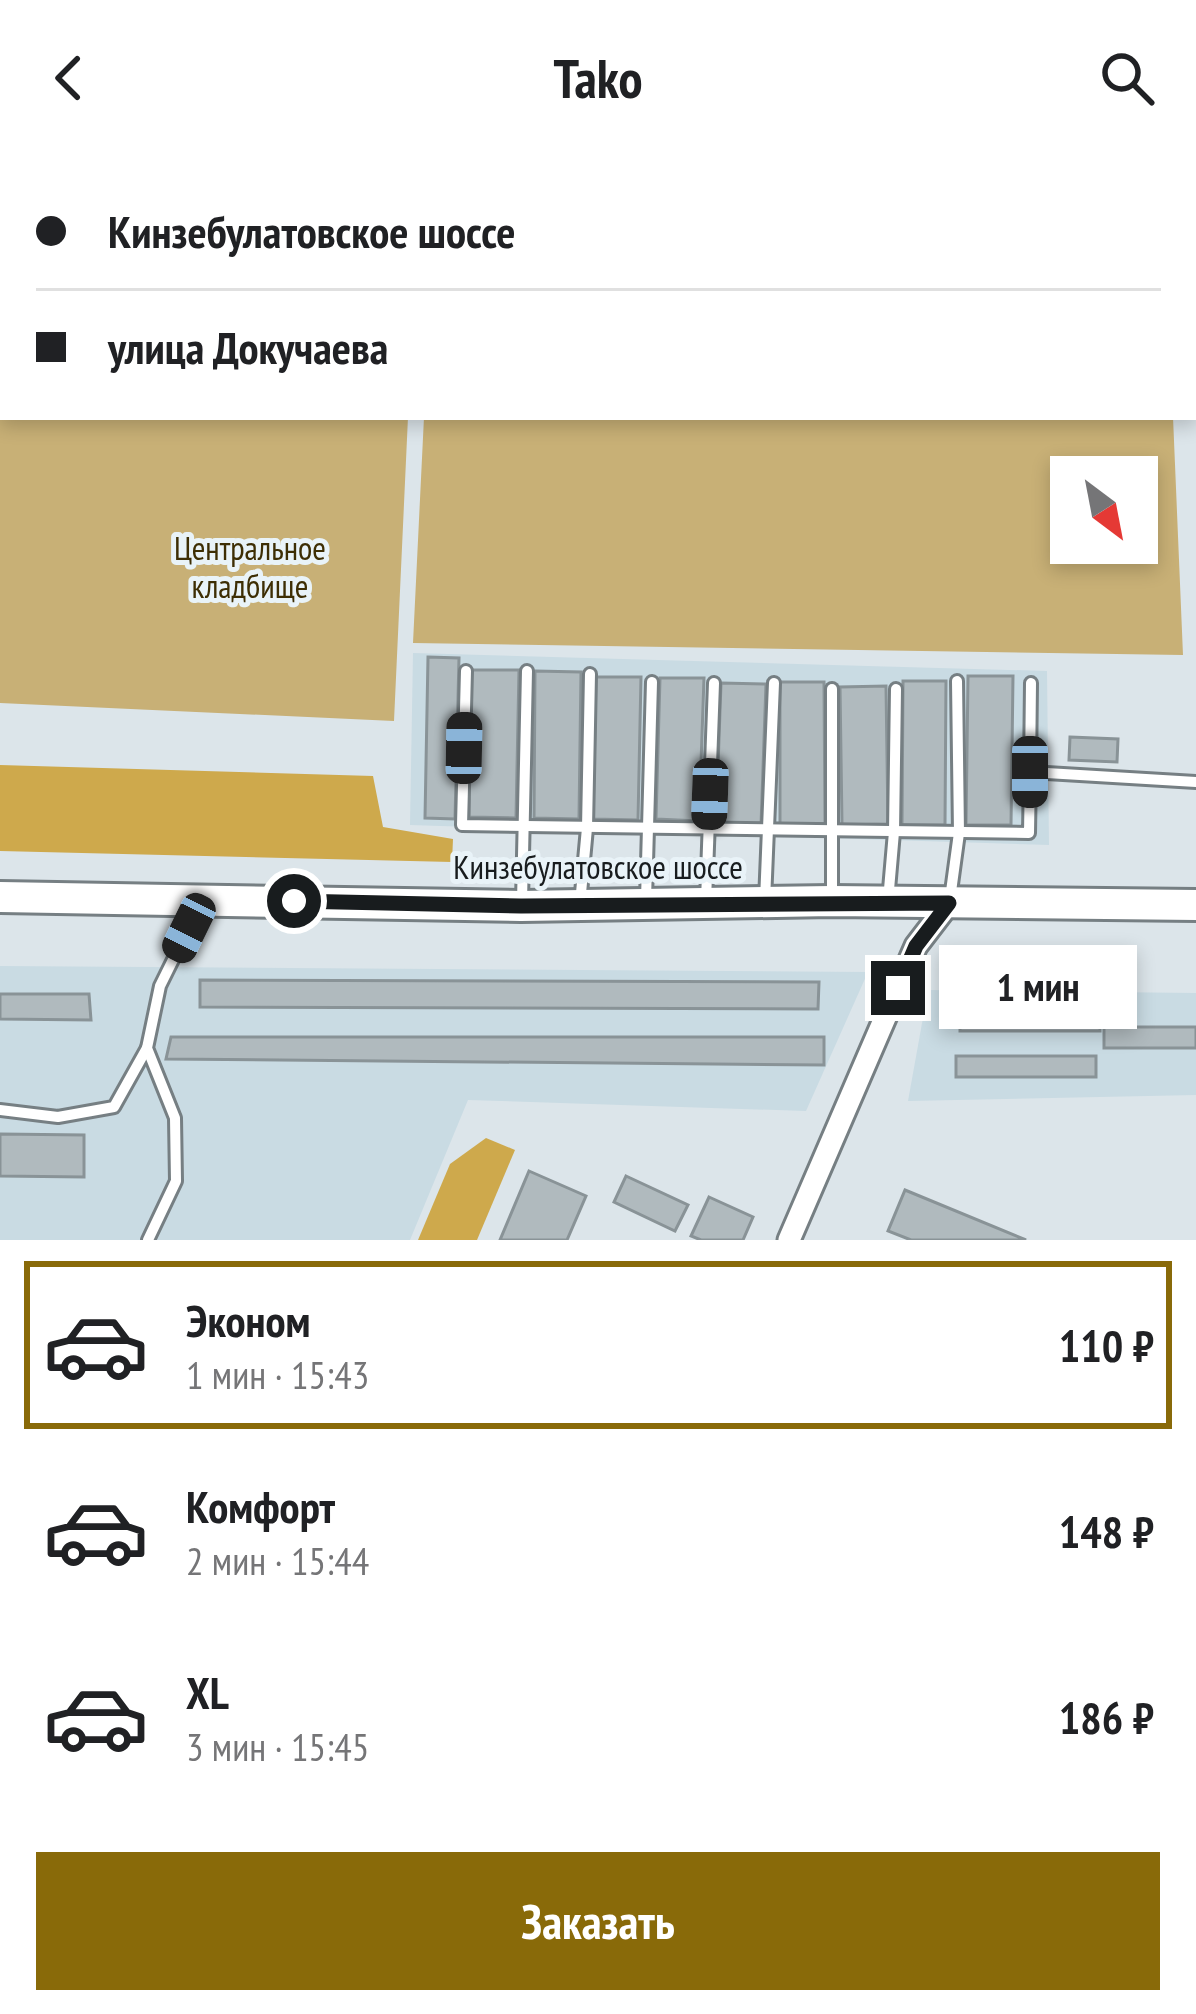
<!DOCTYPE html>
<html lang="ru">
<meta charset="utf-8">
<style>
:root{--surface:#fff;--page:#f2f2f2;--text:#202124;--muted:#757577;--line:#e0e0e0;--accent:#896a09}
body{margin:0;font-family:"PT Sans Narrow",sans-serif;background:var(--page);color:var(--text);height:100vh;display:flex;flex-direction:column;font-size:45px;white-space:nowrap}
*{box-sizing:border-box;margin:0}
p{font-size:39px;color:var(--muted)}
.icon{flex:none;width:66px;height:66px;fill:none;stroke:currentColor;stroke-width:2;stroke-linecap:round;stroke-linejoin:round}
.map{position:relative;height:1084px;overflow:hidden}
.sheet{display:flex;flex-direction:column;background:var(--surface);flex:1}
.sheet>*{flex:none}
.top-card{position:absolute;left:0px;top:0px;width:1197px;height:264px;box-shadow:0 6px 18px #0003;display:grid;align-content:center;height:264px;padding:0 36px;background:var(--surface)}
.needle{width:78px;rotate:148deg}
.buttons{position:absolute;left:1050px;top:300px;display:grid;gap:24px}
.buttons a{display:grid;place-items:center;width:108px;height:108px;border-radius:0px;background:var(--surface);box-shadow:0 6px 18px #0003;font-size:60px}
.end{position:absolute;width:54px;height:54px;margin:-27px;border:15px solid #181c1e;background:#fff;box-shadow:0 0 0 6px #fff}
.from{border-radius:50%}
.bubble{position:absolute;height:84px;border-radius:0px;background:var(--surface);box-shadow:0 6px 18px #0003;font-size:39px;font-weight:700;line-height:84px;text-align:center}
.car{position:absolute;width:36px;height:72px;margin:-36px -18px;border-radius:15px;box-shadow:0 0 9px 3px #0007;background:linear-gradient(#222 24%,#8ab4d8 0 40%,#222 0 76%,#8ab4d8 0 86%,#222 0)}
.top-card b{display:flex;align-items:center;gap:42px;height:114px;font-size:45px}
.top-card b+b{border-top:3px solid var(--line)}
.top-card i{width:30px;height:30px;background:var(--text)}
ul{padding:21px 0 0;list-style:none}
li{display:flex;align-items:center;gap:36px;height:168px;margin:0 24px 18px;padding:0 12px;border:6px solid transparent;border-radius:0px}
li div{flex:1}
li b{display:block;font-size:45px}
li em{font-style:normal;font-weight:700}
li.on{border-color:var(--accent)}
li>.icon{width:108px;height:108px;stroke-width:1.5}
.button{display:flex;gap:24px;margin-top:auto;padding:24px 36px}
.button a{flex:1;height:138px;border-radius:0px;background:var(--accent);color:#fff;font-size:48px;font-weight:700;line-height:138px;text-align:center}
header{display:flex;justify-content:space-between;align-items:center;height:156px;padding:0 36px;background:var(--surface);font-size:54px;font-weight:700}
.map>svg:first-child{display:block}
.built{fill:#c9dbe3}
.green{fill:#c8b076;fill-rule:evenodd}
.forest{fill:#cea94c}
.building{fill:#b0babe;stroke:#899397;stroke-width:3}
.lines{fill:none;stroke-linecap:round;stroke-linejoin:round}
.lane-casing{stroke:#767f83;stroke-width:16}
.street-casing{stroke:#767f83;stroke-width:27}
.secondary-casing{stroke:#767f83;stroke-width:36}
.lane{stroke:#fff;stroke-width:10}
.street{stroke:#fff;stroke-width:21}
.secondary{stroke:#fff;stroke-width:30}
.route{stroke:#181c1e;stroke-width:15}
.labels{text-anchor:middle;stroke-width:10;stroke-linejoin:round;paint-order:stroke}
.park-label{font-size:33px;fill:#3d2e04;stroke:#e9f3f8}
.street-label{font-size:33px;fill:#181c1e;stroke:#e9f3f8}
</style>
<header><svg class="icon" aria-label="back" viewBox="0 0 24 24"><path d="M15 5l-7 7 7 7"/></svg>Tako<svg class="icon" aria-label="search" viewBox="0 0 24 24"><circle cx="10" cy="10" r="6"/><path d="M15 15l6 6"/></svg></header>
<div class="map">
<svg width="1196" height="1084" viewBox="0 0 1196 1084">
<rect width="100%" height="100%" fill="#dce5ea"/>
<g class="built">
<polygon points="413,497 1047,515 1049,689 410,669"/>
<polygon points="0,810 868,816 806,955 468,944 410,1084 0,1084"/>
<polygon points="928,834 1196,837 1196,939 908,945"/>
</g>
<g class="green">
<polygon points="0,0 420,0 3,3 3,261 408,261 394,565 0,547"/>
<rect x="438" y="0" width="725" height="3"/>
<path d="M 424,261 L 1173,261 L 1183,499 L 413,487 ZM 1137,321 L 1137,387 L 1071,387 L 1071,321 Z"/>
</g>
<g class="forest">
<polygon points="0,609 373,620 383,671 453,683 452,706 0,695"/>
<polygon points="486,982 515,994 477,1084 418,1084 450,1008"/>
</g>
<g class="building">
<polygon points="428,501 459,502 455,663 425,662"/>
<polygon points="471,514 519,514 516,662 469,661"/>
<polygon points="535,515 581,516 579,663 534,662"/>
<polygon points="968,520 1013,520 1011,669 966,669"/>
<polygon points="596,521 641,521 638,664 593,663"/>
<polygon points="660,522 704,522 699,665 656,663"/>
<polygon points="903,525 946,525 945,669 902,669"/>
<polygon points="780,526 824,526 825,668 780,668"/>
<polygon points="721,527 766,528 761,669 716,667"/>
<polygon points="886,530 888,668 842,669 840,531"/>
<polygon points="1070,581 1118,583 1117,606 1069,604"/>
<polygon points="200,824 819,826 818,853 200,851"/>
<polygon points="0,838 89,838 91,864 0,863"/>
<rect x="960" y="854" width="140" height="21"/>
<rect x="1104" y="871" width="92" height="21"/>
<polygon points="171,881 824,881 824,909 166,903"/>
<rect x="956" y="900" width="140" height="21"/>
<polygon points="0,978 84,979 84,1021 0,1020"/>
<polygon points="529,1015 586,1040 567,1084 500,1084"/>
<polygon points="626,1020 688,1049 675,1075 614,1046"/>
<polygon points="905,1034 1026,1084 911,1084 888,1075"/>
<polygon points="709,1041 753,1061 743,1084 701,1084 691,1080"/>
</g>
<g class="lines">
<defs>
<g id="lane">
<polyline points="0,148 3,148"/>
<polyline points="1194,159 1196,159"/>
<polyline points="466,515 462,669 1029,677 1030,616 1196,626"/>
<polyline points="1030,616 1031,527"/>
<polyline points="832,740 832,533"/>
<polyline points="950,743 959,677 957,525"/>
<polyline points="646,744 652,526"/>
<polyline points="706,745 714,527"/>
<polyline points="765,745 774,527"/>
<polyline points="888,745 894,676 896,533"/>
<polyline points="522,746 527,515"/>
<polyline points="580,748 587,672 590,518"/>
<polyline points="0,954 58,961 114,951 147,892"/>
<polyline points="148,1084 176,1025 175,962 147,892 160,830 200,749"/>
</g>
<g id="street">
<polyline points="1191,0 1191,3"/>
<polyline points="1194,37 1196,63"/>
<polyline points="789,1084 916,790 949,747"/>
</g>
<polyline id="secondary" points="0,741 521,750 832,745 1196,749"/>
</defs>
<use href="#lane" class="lane-casing"/>
<use href="#street" class="street-casing"/>
<use href="#secondary" class="secondary-casing"/>
<use href="#lane" class="lane"/>
<use href="#street" class="street"/>
<use href="#secondary" class="secondary"/>
</g>
<g class="lines">
<polyline class="route" points="294,745 521,750 949,747 916,790 898,832"/>
</g>
<g class="labels">
<g class="park-label">
<text x="250" y="404">Центральное<tspan x="250" dy="38">кладбище</tspan></text>
</g>
<g class="street-label">
<text x="598" y="723">Кинзебулатовское шоссе</text>
</g>
</g>
</svg>
<div class="buttons">
<a><svg class="needle" viewBox="-14 -14 28 28"><path d="M0-13l5 13h-10z" fill="#e53935"/><path d="M0 13l5-13h-10z" fill="#757577"/></svg></a>
</div>
<i class="end from" style="left:294px;top:745px"></i>
<i class="end" style="left:898px;top:832px"></i>
<div class="bubble" style="left:939px;top:789px;width:198px">1 мин</div>
<i class="car" style="left:464px;top:592px;rotate:1deg"></i>
<i class="car" style="left:1030px;top:616px;rotate:180deg"></i>
<i class="car" style="left:710px;top:638px;rotate:182deg"></i>
<i class="car" style="left:189px;top:772px;rotate:206deg"></i>
<div class="top-card">
<b><i class="from"></i>Кинзебулатовское шоссе</b>
<b><i></i>улица Докучаева</b>
</div>
</div>
<section class="sheet">
<ul>
<li class="on"><svg class="icon" aria-label="car" viewBox="0 0 24 24"><path d="M5 17H2v-5l4-1 3-4h7l3 4 3 1v5h-3M9 17h6M6 11h13"/><circle cx="7" cy="17" r="2"/><circle cx="17" cy="17" r="2"/></svg><div><b>Эконом</b><p>1 мин · 15:43</p></div><em>110 ₽</em></li>
<li><svg class="icon" aria-label="car" viewBox="0 0 24 24"><path d="M5 17H2v-5l4-1 3-4h7l3 4 3 1v5h-3M9 17h6M6 11h13"/><circle cx="7" cy="17" r="2"/><circle cx="17" cy="17" r="2"/></svg><div><b>Комфорт</b><p>2 мин · 15:44</p></div><em>148 ₽</em></li>
<li><svg class="icon" aria-label="car" viewBox="0 0 24 24"><path d="M5 17H2v-5l4-1 3-4h7l3 4 3 1v5h-3M9 17h6M6 11h13"/><circle cx="7" cy="17" r="2"/><circle cx="17" cy="17" r="2"/></svg><div><b>XL</b><p>3 мин · 15:45</p></div><em>186 ₽</em></li>
</ul>
<div class="button"><a>Заказать</a></div>
</section>
